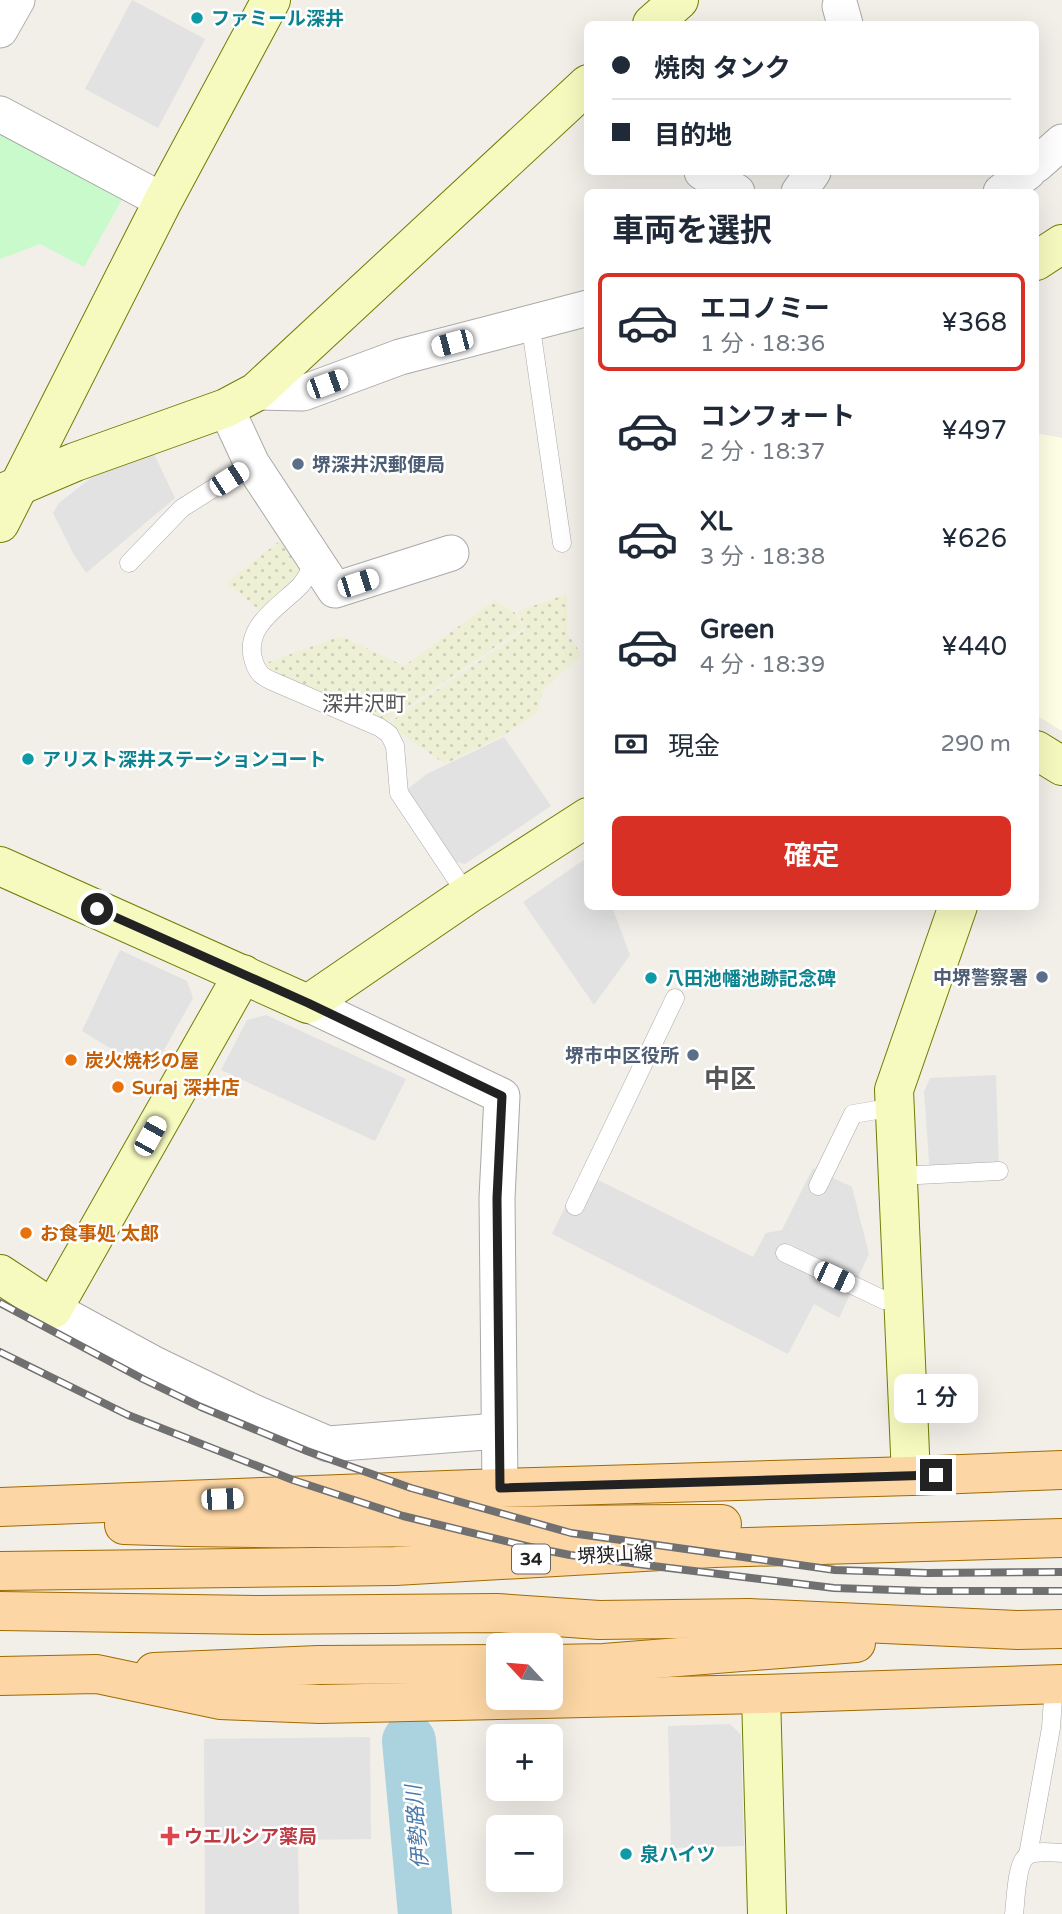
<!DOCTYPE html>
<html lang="ja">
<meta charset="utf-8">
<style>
:root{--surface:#fff;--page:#f6f6f7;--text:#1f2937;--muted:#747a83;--line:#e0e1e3;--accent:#d93025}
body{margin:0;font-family:"Varela Round","Noto Sans JP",sans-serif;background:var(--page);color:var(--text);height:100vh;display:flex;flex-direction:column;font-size:26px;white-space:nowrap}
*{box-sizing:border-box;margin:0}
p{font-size:23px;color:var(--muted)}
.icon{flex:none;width:38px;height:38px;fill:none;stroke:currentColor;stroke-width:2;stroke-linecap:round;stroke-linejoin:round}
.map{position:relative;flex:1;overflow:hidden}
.sheet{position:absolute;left:584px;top:189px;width:455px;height:721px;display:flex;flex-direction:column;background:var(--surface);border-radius:10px;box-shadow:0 7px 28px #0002}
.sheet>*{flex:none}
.guide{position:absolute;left:584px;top:21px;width:455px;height:154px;border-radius:10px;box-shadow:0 7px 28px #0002;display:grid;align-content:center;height:154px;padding:0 28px;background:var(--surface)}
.needle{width:46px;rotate:296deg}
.controls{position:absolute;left:486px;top:1633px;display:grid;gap:14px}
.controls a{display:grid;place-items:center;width:77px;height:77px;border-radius:10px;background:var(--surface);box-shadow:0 7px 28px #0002;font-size:35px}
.end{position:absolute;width:32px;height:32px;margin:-16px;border:9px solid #222;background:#fff;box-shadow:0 0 0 4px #fff}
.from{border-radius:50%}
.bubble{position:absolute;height:49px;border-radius:10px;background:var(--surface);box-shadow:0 7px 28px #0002;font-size:23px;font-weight:600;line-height:49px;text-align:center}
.car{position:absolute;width:21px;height:42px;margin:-21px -10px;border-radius:9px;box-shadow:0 0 5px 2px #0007;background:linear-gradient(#fff 24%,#345 0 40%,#fff 0 76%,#345 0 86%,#fff 0)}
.guide b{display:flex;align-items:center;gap:24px;height:66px;font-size:26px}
.guide b+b{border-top:2px solid var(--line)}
.guide i{width:18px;height:18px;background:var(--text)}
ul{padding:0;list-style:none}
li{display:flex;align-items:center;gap:21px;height:98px;margin:0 14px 10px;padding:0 14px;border:4px solid transparent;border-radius:10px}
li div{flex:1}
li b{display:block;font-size:26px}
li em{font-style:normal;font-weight:600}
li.active{border-color:var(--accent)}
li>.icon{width:63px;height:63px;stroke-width:1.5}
h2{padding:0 28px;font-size:32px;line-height:84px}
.pay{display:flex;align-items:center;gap:18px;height:77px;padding:0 28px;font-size:26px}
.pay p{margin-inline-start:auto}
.cta{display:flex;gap:14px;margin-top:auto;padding:14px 28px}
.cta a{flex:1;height:80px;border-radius:10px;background:var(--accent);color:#fff;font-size:28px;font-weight:600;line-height:80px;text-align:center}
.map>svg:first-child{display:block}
.education{fill:#ffffe5}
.farmland{fill:url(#farmland-dots)}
.park{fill:#c8facc}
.parking{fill:#e2e2e2}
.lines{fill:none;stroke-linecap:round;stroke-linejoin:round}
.river{stroke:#aad3df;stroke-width:54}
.lane-casing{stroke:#a9a9a9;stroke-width:19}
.street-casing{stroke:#a9a9a9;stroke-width:37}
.secondary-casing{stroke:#707d05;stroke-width:40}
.primary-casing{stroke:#a06b00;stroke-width:40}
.lane{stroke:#fff;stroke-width:18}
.street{stroke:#fff;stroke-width:35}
.secondary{stroke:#f7fabf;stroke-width:38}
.primary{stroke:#fcd6a4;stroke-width:38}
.rail-casing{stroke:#707070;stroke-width:8}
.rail{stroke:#fff;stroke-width:5;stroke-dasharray:16;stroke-linecap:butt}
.route{stroke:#222;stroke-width:9}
.culture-dot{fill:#0f9aa8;stroke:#fff;stroke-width:2.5}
.service-dot{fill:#5c6f8a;stroke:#fff;stroke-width:2.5}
.food-dot{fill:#e8710a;stroke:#fff;stroke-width:2.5}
.health-dot{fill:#e0444e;stroke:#fff;stroke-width:2.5}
.labels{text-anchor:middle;stroke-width:5;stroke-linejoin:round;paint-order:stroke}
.shield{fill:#fff;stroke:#646464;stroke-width:2}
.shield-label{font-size:18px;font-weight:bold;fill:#222}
.culture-label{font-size:19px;font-weight:bold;fill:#0d838f;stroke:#fff;text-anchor:start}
.service-label{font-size:19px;font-weight:bold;fill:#4e5e75;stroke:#fff;text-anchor:end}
.food-label{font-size:19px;font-weight:bold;fill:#c56008;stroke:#fff;text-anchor:start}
.street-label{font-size:19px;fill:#222;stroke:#fff}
.health-label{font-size:19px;font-weight:bold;fill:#be3a42;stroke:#fff;text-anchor:start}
.neighbourhood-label{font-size:21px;fill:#555;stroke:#fff}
.water-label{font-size:21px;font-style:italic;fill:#4a7aab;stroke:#fff}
.district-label{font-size:26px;font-weight:bold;fill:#555;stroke:#fff}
</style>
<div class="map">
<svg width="1062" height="1914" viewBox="0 0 1062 1914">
<defs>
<pattern id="farmland-dots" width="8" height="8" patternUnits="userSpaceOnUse" patternTransform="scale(1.75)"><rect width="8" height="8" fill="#eef0d5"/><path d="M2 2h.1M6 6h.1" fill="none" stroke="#ccceb7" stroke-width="1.8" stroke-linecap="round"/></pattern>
</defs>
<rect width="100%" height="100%" fill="#f2efe9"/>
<polygon class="education" points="1036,433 1062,438 1062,731 1036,715"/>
<g class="farmland">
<polygon points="291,532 304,556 298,581 262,612 226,583"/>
<polygon points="567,594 567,633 582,655 543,690 537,713 504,735 445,764 387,724 525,630 518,611"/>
<polygon points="495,600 515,613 523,628 385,722 351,701 274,675 263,664 341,636 404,666"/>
</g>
<polygon class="park" points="0,130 124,196 84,267 40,244 0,259"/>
<g class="parking">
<polygon points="132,0 205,39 158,128 85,89"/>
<polygon points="153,452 175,498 86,573 73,553 53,513 59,503 96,474"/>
<polygon points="504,737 551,806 465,864 451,860 405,791 427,774"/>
<polygon points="588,857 588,906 612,907 630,955 594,1005 523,902"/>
<polygon points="120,950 187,981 193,998 151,1073 82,1031"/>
<polygon points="266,1015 406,1079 375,1141 221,1070 247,1020"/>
<polygon points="996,1075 999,1171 930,1174 924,1092 930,1078"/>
<polygon points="813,1168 852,1187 869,1254 839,1318 814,1304 788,1354 552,1234 582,1172 753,1257 766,1233 782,1230"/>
<polygon points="730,1724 741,1735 744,1846 671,1848 668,1726"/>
<polygon points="370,1737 371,1839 298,1840 299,1914 205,1914 204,1739"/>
</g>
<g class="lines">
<polyline class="river" points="409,1741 425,1914"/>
<defs>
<g id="lane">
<polyline points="530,321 562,543"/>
<polyline points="129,563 182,508 252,464"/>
<path d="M 315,563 C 310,570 306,579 300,586 C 279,607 242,627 254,662 C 258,673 261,676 272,681 L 379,727 L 389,734 L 395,746 L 399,793 L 467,895"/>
<polyline points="898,1176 999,1171"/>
<polyline points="818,1186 853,1114 895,1107"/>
<polyline points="575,1206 675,998"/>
<polyline points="785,1253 884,1300 902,1299"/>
<polyline points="1028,1855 1051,1728 1054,1684"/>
<path d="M 1014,1914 C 1016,1900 1016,1862 1028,1855 C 1038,1850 1052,1853 1062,1853"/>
</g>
<g id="street">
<polyline points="840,6 845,24"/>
<polyline points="0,30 17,0"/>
<polyline points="0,114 163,201"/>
<polyline points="1036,165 1062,142"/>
<polyline points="702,172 737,192"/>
<polyline points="799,192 813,172"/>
<polyline points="1001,192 1028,172"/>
<polyline points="256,392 303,393 400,357 588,308"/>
<polyline points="226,408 252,464 335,590 451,553"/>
<polyline points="308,1004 502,1096 497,1198 500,1488"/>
<polyline points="53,1309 156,1365 251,1411 328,1444 498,1431"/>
</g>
<g id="secondary">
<polyline points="652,24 679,0"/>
<polyline points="1036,261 1062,244"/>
<polyline points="0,494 75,462 226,408 256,392 588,84"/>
<polyline points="0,523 163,201 271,0"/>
<polyline points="1036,750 1062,766"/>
<polyline points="0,866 308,1004 467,895 588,817"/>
<polyline points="0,1274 53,1309 243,974"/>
<polyline points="911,1476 894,1090 958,906"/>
<polyline points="761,1694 767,1914"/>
</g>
<g id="primary">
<polyline points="0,1507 500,1488 911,1476 1062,1470"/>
<path d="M 124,1525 C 324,1533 523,1523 722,1524"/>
<polyline points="0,1571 395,1566 714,1548 1062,1538"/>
<polyline points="0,1611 259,1615 497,1613 599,1620 749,1618 1018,1630 1062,1629"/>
<polyline points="551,1664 604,1663 856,1643"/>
<polyline points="154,1672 318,1665 499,1664"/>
<polyline points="0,1676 97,1674 220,1700 320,1704 761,1694 1062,1684"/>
</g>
</defs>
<use href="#lane" class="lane-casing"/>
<use href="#street" class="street-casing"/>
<use href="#secondary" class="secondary-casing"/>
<use href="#primary" class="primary-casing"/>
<use href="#lane" class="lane"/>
<use href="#street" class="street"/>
<use href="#secondary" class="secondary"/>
<use href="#primary" class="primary"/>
<defs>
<g id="rail">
<polyline points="0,1303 143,1379 201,1407 307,1451 411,1488 571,1533 835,1570 927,1573 1062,1572"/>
<polyline points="0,1352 128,1415 293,1480 403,1516 530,1547 570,1555 661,1567 834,1588 927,1591 1062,1591"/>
</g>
</defs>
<use href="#rail" class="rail-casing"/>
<use href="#rail" class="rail"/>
</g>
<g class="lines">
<polyline class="route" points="97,909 308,1003 502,1096 497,1198 500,1488 936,1475"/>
</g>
<g class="culture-dot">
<circle cx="197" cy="18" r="7"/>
<circle cx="28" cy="759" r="7"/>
<circle cx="651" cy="978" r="7"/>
<circle cx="626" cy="1854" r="7"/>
</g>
<g class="service-dot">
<circle cx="298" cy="464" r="7"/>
<circle cx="1042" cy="977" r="7"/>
<circle cx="693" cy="1055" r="7"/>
</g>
<g class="food-dot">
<circle cx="71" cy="1060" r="7"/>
<circle cx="118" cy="1087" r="7"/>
<circle cx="26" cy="1233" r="7"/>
</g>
<path class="health-dot" d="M166.5 1825.5h7v7h7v7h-7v7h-7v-7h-7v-7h7z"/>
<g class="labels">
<rect class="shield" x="512" y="1544.5" width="38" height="29" rx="5"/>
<g class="shield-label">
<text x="531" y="1565">34</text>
</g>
<g class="culture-label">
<text x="211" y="25">ファミール深井</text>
<text x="42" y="766">アリスト深井ステーションコート</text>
<text x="665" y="985">八田池幡池跡記念碑</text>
<text x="640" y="1861">泉ハイツ</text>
</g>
<g class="service-label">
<text x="312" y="471" text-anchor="start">堺深井沢郵便局</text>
<text x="1028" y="984">中堺警察署</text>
<text x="679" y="1062">堺市中区役所</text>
</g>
<g class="food-label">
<text x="85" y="1067">炭火焼杉の屋</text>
<text x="132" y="1094">Suraj 深井店</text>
<text x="40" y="1240">お食事処 太郎</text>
</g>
<g class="street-label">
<text transform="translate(615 1554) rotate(-3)" y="7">堺狭山線</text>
</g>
<g class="health-label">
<text x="184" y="1843">ウエルシア薬局</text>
</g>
<g class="neighbourhood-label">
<text x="364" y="711">深井沢町</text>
</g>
<g class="water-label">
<text transform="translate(417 1827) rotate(-95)" y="7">伊勢路川</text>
</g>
<g class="district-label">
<text x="730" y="1088">中区</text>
</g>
</g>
</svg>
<div class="controls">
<a><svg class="needle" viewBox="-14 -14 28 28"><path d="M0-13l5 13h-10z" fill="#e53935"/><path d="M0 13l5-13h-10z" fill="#747a83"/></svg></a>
<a>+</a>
<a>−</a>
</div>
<i class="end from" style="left:97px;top:909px"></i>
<i class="end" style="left:936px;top:1475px"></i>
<div class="bubble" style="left:894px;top:1374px;width:84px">1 分</div>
<i class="car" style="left:452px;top:343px;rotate:255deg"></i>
<i class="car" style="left:327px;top:384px;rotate:70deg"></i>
<i class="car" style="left:229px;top:479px;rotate:57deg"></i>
<i class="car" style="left:358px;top:583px;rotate:72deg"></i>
<i class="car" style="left:150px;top:1136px;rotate:29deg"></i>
<i class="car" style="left:834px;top:1277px;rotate:115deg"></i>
<i class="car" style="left:222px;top:1499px;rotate:88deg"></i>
<div class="guide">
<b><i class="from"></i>焼肉 タンク</b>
<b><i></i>目的地</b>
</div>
<section class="sheet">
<h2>車両を選択</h2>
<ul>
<li class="active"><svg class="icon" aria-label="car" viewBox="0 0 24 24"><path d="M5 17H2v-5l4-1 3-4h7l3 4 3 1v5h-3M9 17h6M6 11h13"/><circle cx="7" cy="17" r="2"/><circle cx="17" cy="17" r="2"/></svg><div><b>エコノミー</b><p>1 分 · 18:36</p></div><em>¥368</em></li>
<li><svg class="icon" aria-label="car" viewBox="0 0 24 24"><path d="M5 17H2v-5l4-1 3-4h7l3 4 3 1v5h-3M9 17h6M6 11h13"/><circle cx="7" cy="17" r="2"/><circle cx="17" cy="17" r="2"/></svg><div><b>コンフォート</b><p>2 分 · 18:37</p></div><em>¥497</em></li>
<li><svg class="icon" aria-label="car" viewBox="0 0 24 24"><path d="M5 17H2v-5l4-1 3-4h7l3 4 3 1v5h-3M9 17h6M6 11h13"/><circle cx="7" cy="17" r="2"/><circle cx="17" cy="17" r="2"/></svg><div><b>XL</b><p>3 分 · 18:38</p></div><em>¥626</em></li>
<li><svg class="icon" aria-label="car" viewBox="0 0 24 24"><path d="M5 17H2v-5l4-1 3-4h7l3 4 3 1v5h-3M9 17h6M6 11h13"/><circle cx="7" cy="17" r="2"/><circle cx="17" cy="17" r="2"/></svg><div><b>Green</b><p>4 分 · 18:39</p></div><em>¥440</em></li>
</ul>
<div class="pay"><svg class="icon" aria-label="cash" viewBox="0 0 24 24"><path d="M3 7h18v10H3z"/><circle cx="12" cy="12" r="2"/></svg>現金<p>290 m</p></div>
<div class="cta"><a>確定</a></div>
</section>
</div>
